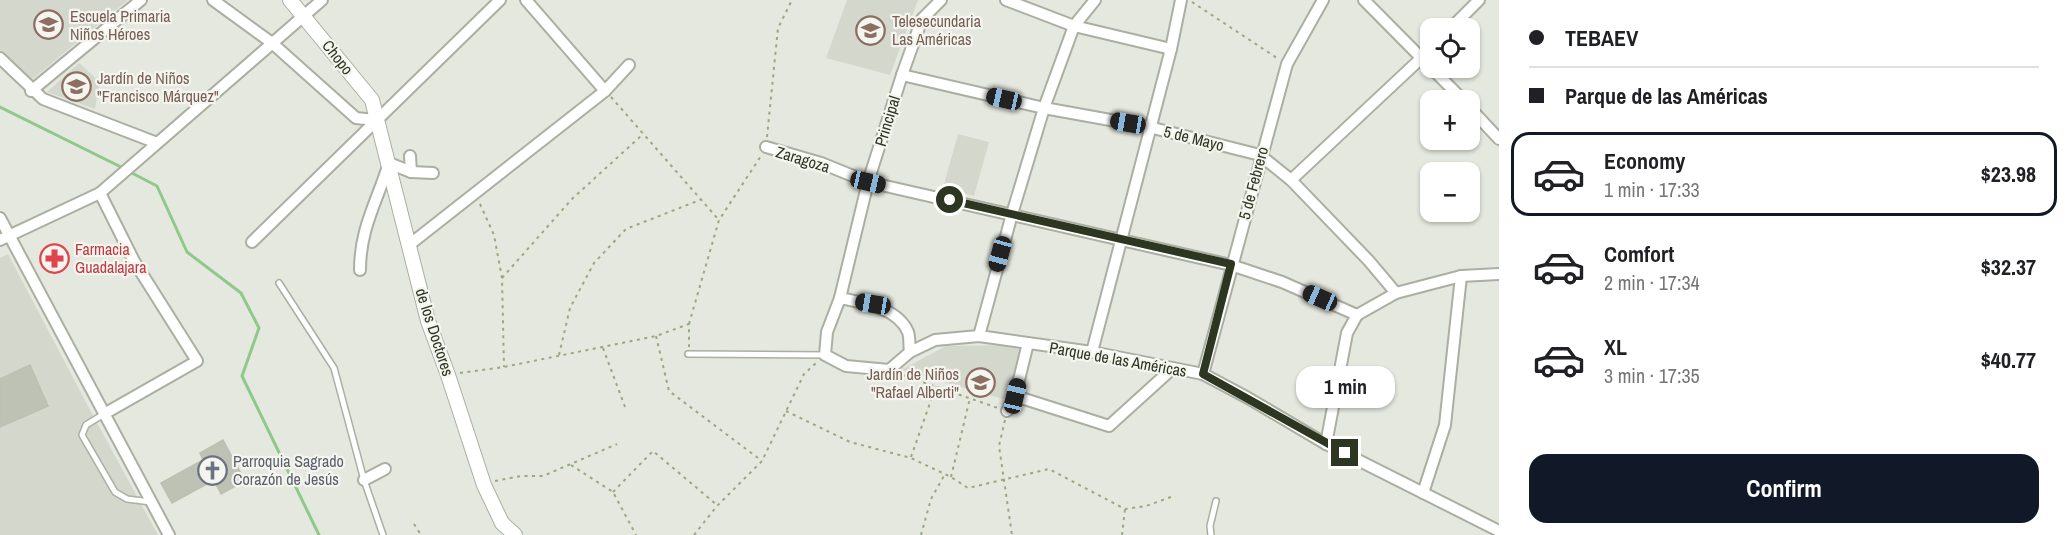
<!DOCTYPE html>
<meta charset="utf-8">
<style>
:root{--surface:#fff;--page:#f6f6f6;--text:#202124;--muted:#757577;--line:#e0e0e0;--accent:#111827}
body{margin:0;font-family:"Archivo Narrow",sans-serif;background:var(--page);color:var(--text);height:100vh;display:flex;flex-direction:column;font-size:22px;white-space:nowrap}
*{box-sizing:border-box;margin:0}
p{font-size:20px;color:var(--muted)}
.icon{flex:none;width:33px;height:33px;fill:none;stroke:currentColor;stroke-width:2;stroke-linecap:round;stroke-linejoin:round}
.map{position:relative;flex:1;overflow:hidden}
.sheet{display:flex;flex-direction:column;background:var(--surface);width:570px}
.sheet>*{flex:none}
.banner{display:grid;align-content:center;height:132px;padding:0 30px;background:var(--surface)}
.tools{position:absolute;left:1420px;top:18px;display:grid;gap:12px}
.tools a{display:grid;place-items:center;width:60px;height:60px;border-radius:12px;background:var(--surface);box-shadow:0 2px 4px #0004;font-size:30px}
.end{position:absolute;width:27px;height:27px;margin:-14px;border:8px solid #2c3621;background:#fff;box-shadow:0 0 0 3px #fff}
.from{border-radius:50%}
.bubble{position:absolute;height:42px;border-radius:18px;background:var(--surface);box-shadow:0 2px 4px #0004;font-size:20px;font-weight:700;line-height:42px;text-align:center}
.car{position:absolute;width:18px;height:36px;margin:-18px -9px;border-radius:8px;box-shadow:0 0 4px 2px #0007;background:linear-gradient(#222 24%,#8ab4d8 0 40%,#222 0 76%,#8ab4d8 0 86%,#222 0)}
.banner b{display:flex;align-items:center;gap:21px;height:57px;font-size:22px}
.banner b+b{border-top:2px solid var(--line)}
.banner i{width:15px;height:15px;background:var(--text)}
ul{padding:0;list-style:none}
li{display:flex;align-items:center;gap:18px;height:84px;margin:0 12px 9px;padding:0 18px;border:3px solid transparent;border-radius:18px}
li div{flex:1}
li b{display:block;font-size:22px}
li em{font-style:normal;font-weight:700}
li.selected{border-color:var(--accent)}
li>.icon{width:54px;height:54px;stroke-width:1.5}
.action{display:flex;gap:12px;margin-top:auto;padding:12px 30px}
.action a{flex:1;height:69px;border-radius:18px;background:var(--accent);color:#fff;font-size:24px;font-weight:700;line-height:69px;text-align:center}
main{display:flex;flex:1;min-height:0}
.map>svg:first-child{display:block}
.built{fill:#d4d8cc}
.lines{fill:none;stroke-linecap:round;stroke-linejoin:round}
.stream{stroke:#8fc98a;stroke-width:3}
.building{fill:#bdc2b4;stroke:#bbc1b1;stroke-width:1.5}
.service-casing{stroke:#aaafa2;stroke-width:8}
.minor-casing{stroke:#aaafa2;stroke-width:14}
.tertiary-casing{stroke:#aaafa2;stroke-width:16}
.path{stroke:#97a981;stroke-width:2;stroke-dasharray:3 4.5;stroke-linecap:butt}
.service{stroke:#fff;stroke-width:5}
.minor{stroke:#fff;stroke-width:10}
.tertiary{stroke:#fff;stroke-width:14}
.route{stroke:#2c3621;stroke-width:8}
.labels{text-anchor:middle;stroke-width:4.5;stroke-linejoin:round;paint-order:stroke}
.education-label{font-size:16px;fill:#785e54;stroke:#f3f5ee;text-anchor:start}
.street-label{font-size:16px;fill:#2c3621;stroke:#f3f5ee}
.health-label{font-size:16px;fill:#be3a42;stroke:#f3f5ee;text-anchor:start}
.worship-label{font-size:16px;fill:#5b616d;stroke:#f3f5ee;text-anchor:start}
</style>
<main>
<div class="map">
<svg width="1499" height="535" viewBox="0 0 1499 535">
<rect width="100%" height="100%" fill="#e5e8de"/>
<g class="built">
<polygon points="0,0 128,0 29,82 0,50"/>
<polygon points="847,0 918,0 890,75 826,58"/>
<polygon points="79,63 100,82 95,109 47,92"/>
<polygon points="958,134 989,142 974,196 943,188"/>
<polygon points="8,254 88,406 158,535 0,535 0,258"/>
<polygon points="1025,345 1011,396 1003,399 901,370 946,346"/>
</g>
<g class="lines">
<g class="stream">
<polyline points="0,107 123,168"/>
<polyline points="128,171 157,186 187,252 241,293 259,328 242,376 319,535"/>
</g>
</g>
<g class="building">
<polygon points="30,365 48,406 0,427 0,379"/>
<polygon points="223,440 245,481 221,494 214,480 172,503 161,483 203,460 200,453"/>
</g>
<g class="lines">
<defs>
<g id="service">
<polyline points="279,283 334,368 364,480 383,535"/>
<polyline points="688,354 825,355"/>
<polyline points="104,414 86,425 82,435 115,492 127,499 151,502"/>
<polyline points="1211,535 1210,526 1216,501"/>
</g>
<g id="minor">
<polyline points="213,0 272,43 356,118 375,120"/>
<polyline points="526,0 605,91"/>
<polyline points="941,0 922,19 902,75 868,182 840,298 827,332 825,355 846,366 889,370 910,352 935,340 979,336 1092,352 1203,374 1248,398 1326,444 1499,531"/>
<polyline points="1006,0 1074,26 1171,49"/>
<polyline points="1364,0 1463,100"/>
<polyline points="1451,28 1479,0"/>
<polyline points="0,58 43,99 157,143"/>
<polyline points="902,75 1044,108 1149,127 1260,155 1291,180 1369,261 1396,293"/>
<polyline points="31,91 141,0"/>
<polyline points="1470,108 1499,139"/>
<polyline points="766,147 821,163 868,182 1231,265 1282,282 1357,315"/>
<polyline points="410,156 411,172"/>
<polyline points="1291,180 1431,49"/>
<polyline points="100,193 134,261 197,361 104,414"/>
<polyline points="0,218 169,535"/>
<polyline points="0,240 100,193 322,0"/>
<polyline points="252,242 500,0"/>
<polyline points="409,245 605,91 629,65"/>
<path d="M 360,270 C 360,228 377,202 389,163 L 411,172 L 433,173"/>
<path d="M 840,298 C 863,303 897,307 908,332 C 910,338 909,346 910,352"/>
<polyline points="979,336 1012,214 1044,108 1074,26 1095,0"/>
<polyline points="1092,352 1171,49 1181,0"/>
<polyline points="1203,374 1287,64 1323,0"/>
<polyline points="1015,396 1109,426 1173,368"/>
<polyline points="1007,411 1015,396 1028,343"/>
<polyline points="1326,444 1347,333 1357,315 1396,293 1461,276 1499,274"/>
<polyline points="364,480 385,469"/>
<polyline points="1423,493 1445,425 1461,276"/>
</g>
<polyline id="tertiary" points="290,0 372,100 428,321 448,375 484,485 502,523 515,535"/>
</defs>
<use href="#service" class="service-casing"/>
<use href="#minor" class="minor-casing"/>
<use href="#tertiary" class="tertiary-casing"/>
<g class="path">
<polyline points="1192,2 1277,58"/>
<polyline points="611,97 718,219"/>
<polyline points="767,137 778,28 792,0"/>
<polyline points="480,204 494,235 502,278 504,367"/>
<polyline points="502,278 572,199 642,135"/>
<polyline points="689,324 719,220 761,156"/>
<polyline points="656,336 669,391 762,461"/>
<polyline points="603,348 625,407"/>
<polyline points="559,355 570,308 594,263 626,229 700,200"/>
<polyline points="460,373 504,367 656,336 689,324 689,347"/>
<polyline points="902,375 998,408"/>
<polyline points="786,411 850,442 911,458 951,477 968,488 1049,469 1125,509 1146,506 1171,497"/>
<polyline points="1005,420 999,446 1012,535"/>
<polyline points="911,457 936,386"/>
<polyline points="571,465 613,492 636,535"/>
<polyline points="951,477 970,398"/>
<polyline points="495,481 521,476 543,476 617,444"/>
<polyline points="613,492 653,451 717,505"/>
<polyline points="414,524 421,535"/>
<polyline points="694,535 717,506 762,461 804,374 816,363"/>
<polyline points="921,535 931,499 945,474"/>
<polyline points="1122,535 1125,509"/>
</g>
<use href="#service" class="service"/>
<use href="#minor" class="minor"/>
<use href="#tertiary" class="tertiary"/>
</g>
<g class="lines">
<polyline class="route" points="950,200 1231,264 1203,374 1345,453"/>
</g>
<defs>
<symbol id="school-ring" viewBox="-11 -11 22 22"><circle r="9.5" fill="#f3f5ee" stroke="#8d6e63" stroke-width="1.5"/><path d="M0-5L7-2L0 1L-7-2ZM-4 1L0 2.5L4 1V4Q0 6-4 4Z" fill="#8d6e63"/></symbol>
<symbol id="pharmacy-ring" viewBox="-11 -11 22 22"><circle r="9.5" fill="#f3f5ee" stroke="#e0444e" stroke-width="1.5"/><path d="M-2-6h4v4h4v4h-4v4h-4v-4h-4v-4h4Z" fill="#e0444e"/></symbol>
<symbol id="church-ring" viewBox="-11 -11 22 22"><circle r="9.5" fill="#f3f5ee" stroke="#6b7280" stroke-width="1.5"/><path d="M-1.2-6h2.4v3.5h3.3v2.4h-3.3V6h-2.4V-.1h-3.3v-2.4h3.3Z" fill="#6b7280"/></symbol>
</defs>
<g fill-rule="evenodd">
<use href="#school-ring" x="32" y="8" width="33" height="33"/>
<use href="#school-ring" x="854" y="14" width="33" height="33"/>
<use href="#school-ring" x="60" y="70" width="33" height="33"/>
<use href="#pharmacy-ring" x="38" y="242" width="33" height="33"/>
<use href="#school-ring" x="964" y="366" width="33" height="33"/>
<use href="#church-ring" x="196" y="454" width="33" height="33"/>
</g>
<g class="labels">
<g class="education-label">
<text x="70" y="22">Escuela Primaria<tspan x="70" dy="18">Niños Héroes</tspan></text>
<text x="892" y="27">Telesecundaria<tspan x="892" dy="18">Las Américas</tspan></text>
<text x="97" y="84">Jardín de Niños<tspan x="97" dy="18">"Francisco Márquez"</tspan></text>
<text x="959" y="380" text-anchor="end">Jardín de Niños<tspan x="959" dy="18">"Rafael Alberti"</tspan></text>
</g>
<g class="street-label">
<text transform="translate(338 57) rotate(52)" y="6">Chopo</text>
<text transform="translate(887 121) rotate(-73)" y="6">Principal</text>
<text transform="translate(1194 138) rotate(14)" y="6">5 de Mayo</text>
<text transform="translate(803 159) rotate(17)" y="6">Zaragoza</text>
<text transform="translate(1253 183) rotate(-75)" y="6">5 de Febrero</text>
<text transform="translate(435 332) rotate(72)" y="6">de los Doctores</text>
<text transform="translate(1118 359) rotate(10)" y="6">Parque de las Américas</text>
</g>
<g class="health-label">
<text x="75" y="255">Farmacia<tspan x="75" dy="18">Guadalajara</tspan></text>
</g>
<g class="worship-label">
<text x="233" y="467">Parroquia Sagrado<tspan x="233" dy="18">Corazón de Jesús</tspan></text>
</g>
</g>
</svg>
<div class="tools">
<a><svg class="icon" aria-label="locate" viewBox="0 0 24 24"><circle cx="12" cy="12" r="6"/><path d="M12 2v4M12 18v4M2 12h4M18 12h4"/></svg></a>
<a>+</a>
<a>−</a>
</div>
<i class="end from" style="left:950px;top:200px"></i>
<i class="end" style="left:1345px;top:453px"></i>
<div class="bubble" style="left:1296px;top:366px;width:99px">1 min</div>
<i class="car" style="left:1004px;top:99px;rotate:283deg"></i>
<i class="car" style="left:1128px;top:123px;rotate:280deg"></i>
<i class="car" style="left:868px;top:182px;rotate:103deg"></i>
<i class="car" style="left:1000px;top:254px;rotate:195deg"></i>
<i class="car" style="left:1320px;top:298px;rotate:294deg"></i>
<i class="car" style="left:873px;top:304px;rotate:280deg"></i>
<i class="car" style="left:1015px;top:396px;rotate:13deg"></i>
</div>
<section class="sheet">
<div class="banner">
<b><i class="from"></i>TEBAEV</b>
<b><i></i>Parque de las Américas</b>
</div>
<ul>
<li class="selected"><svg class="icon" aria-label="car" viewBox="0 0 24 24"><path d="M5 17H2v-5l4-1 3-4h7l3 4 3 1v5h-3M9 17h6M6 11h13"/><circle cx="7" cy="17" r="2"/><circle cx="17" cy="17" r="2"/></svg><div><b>Economy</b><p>1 min · 17:33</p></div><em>$23.98</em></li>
<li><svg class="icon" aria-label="car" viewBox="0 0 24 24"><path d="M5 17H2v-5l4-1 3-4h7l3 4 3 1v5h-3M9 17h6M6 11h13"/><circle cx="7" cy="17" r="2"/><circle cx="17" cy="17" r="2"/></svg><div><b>Comfort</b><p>2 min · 17:34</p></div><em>$32.37</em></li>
<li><svg class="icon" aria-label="car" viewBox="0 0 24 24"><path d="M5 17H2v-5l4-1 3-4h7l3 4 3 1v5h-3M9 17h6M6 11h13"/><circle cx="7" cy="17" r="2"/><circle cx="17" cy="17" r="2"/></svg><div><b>XL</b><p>3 min · 17:35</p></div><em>$40.77</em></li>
</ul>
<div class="action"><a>Confirm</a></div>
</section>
</main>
